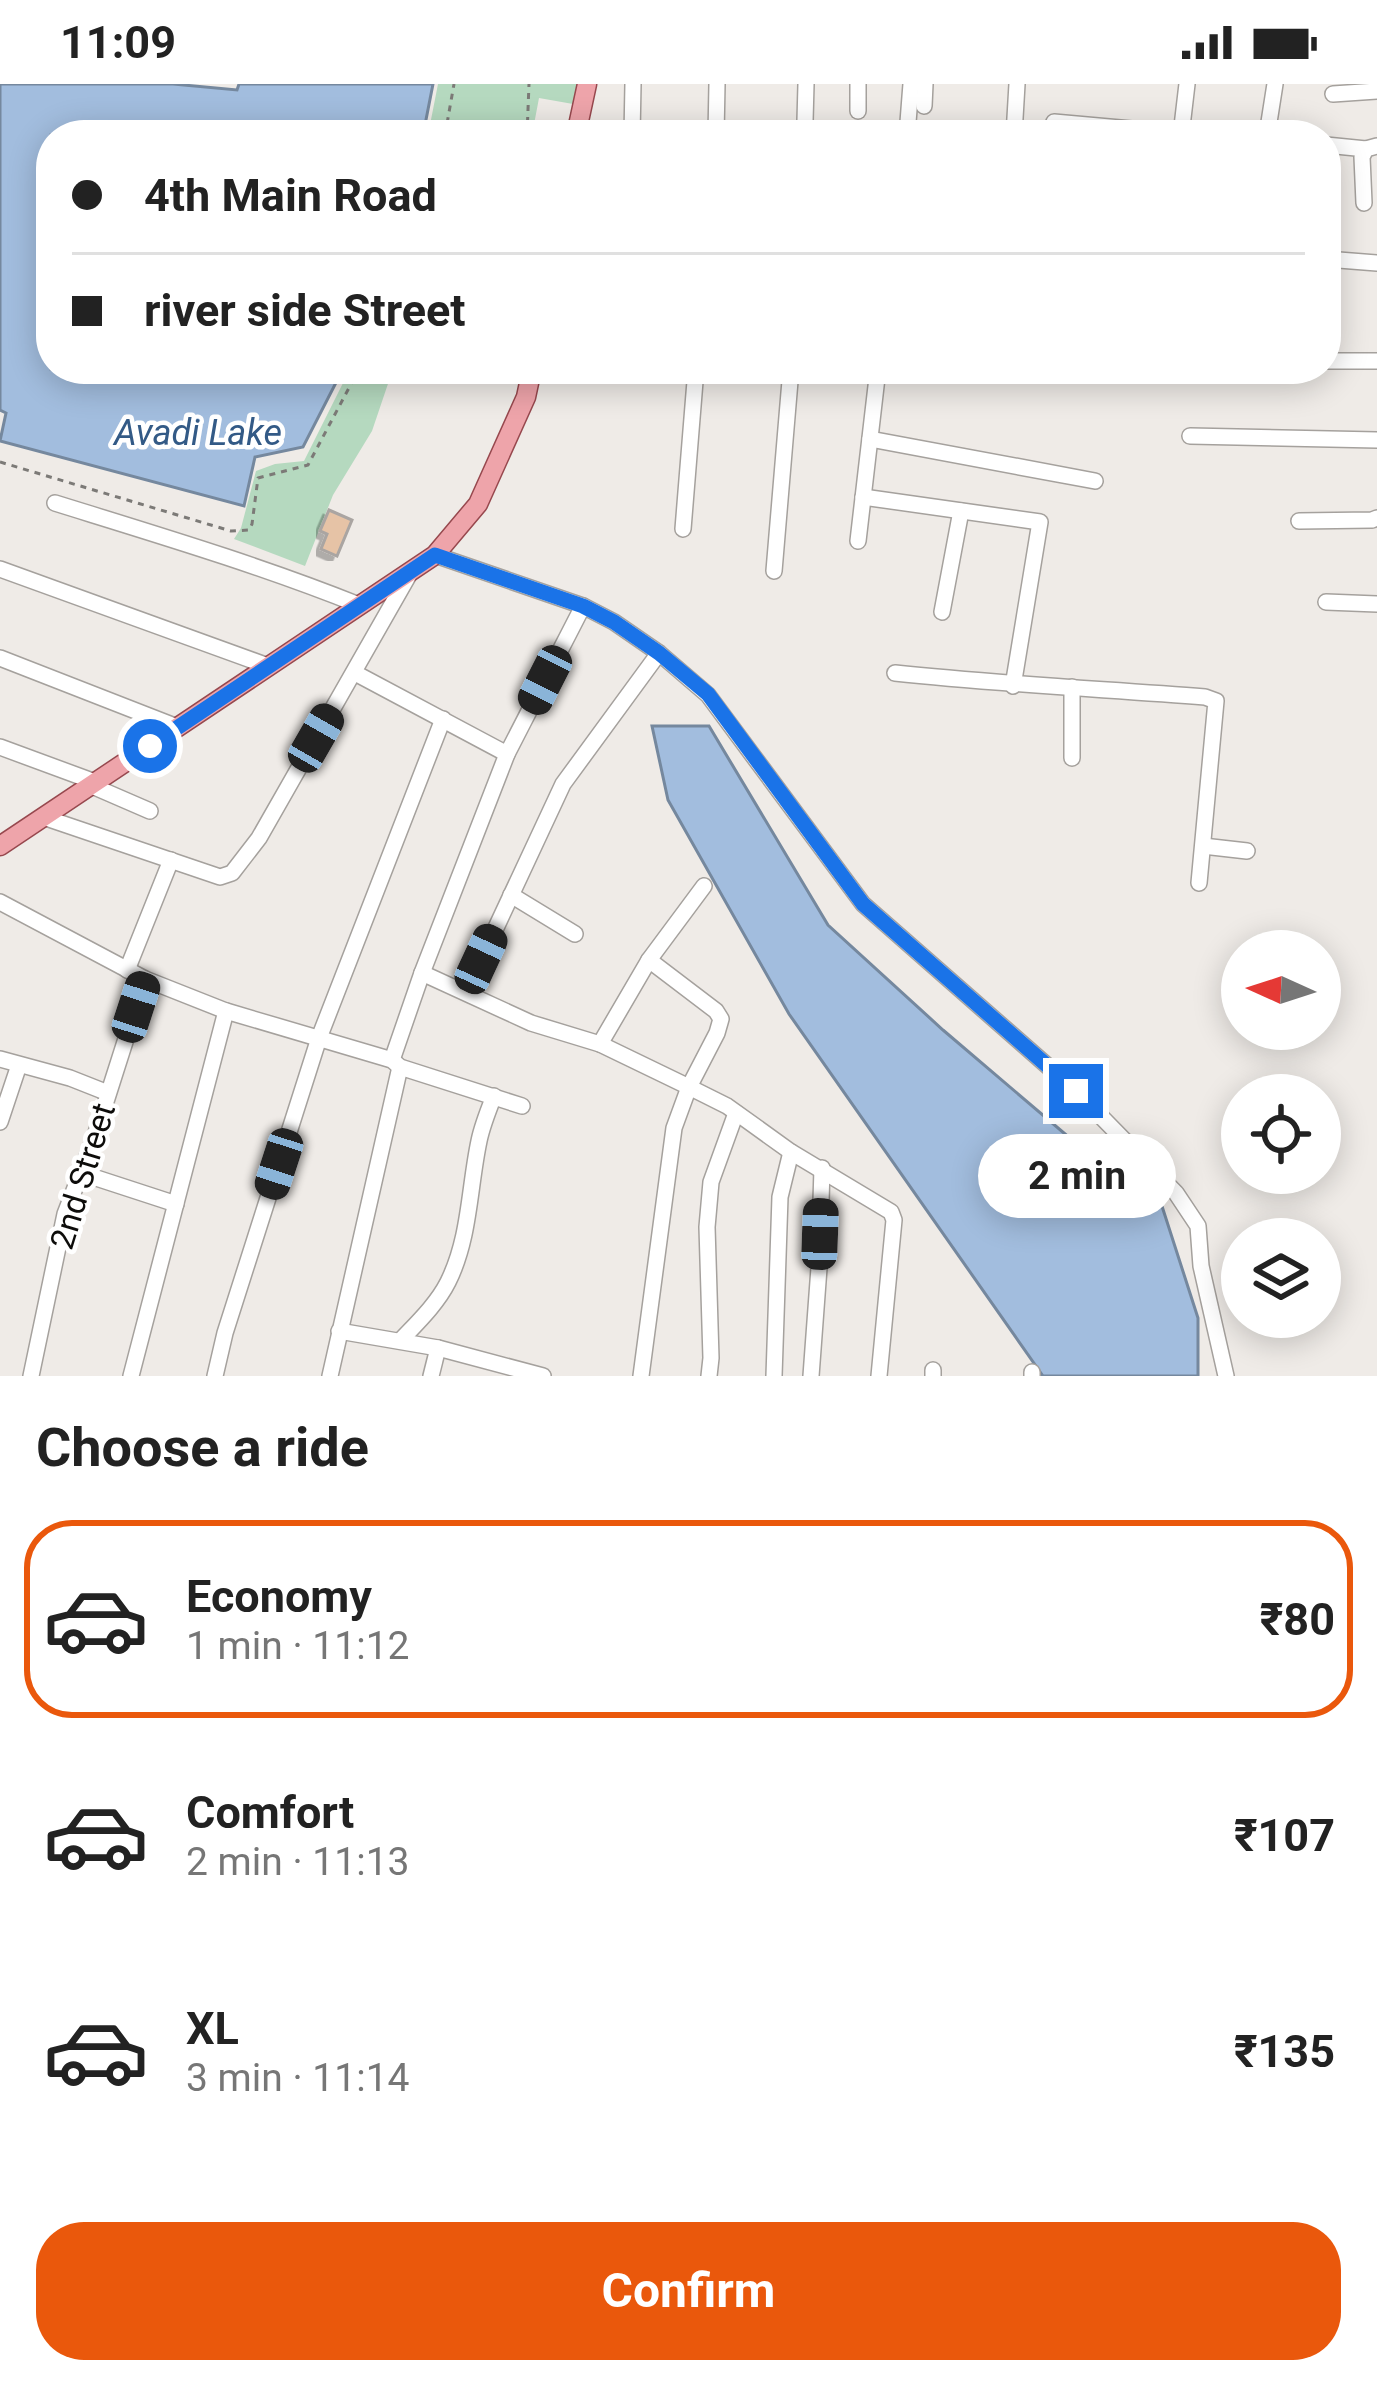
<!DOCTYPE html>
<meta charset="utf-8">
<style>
:root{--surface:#fff;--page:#f2f2f2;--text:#222;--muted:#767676;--line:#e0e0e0;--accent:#ea580c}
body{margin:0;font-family:Roboto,sans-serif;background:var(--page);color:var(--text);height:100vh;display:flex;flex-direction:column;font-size:45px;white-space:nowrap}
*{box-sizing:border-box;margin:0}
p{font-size:39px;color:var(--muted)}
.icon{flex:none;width:66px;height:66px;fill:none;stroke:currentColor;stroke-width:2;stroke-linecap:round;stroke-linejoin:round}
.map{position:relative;height:1292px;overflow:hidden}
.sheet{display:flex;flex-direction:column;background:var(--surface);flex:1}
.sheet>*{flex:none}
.top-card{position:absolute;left:36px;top:36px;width:1305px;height:264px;border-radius:48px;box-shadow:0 6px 30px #0003;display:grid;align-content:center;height:264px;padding:0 36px;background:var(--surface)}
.needle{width:78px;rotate:273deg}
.tools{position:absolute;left:1221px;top:846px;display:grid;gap:24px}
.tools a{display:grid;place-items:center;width:120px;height:120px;border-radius:50%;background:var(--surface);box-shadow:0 6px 30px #0003;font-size:60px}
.end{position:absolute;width:54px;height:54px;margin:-27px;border:15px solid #1a73e8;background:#fff;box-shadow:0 0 0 6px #fff}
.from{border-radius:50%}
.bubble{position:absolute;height:84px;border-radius:42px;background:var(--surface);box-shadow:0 6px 30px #0003;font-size:39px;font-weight:700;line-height:84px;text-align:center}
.car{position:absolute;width:36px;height:72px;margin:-36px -18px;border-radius:15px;box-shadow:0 0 9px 3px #0007;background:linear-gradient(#222 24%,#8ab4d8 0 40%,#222 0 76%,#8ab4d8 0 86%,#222 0)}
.top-card b{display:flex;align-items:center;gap:42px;height:114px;font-size:45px}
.top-card b+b{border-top:3px solid var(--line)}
.top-card i{width:30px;height:30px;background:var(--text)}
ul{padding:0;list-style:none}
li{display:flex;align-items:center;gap:36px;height:198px;margin:0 24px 18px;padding:0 12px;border:6px solid transparent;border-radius:48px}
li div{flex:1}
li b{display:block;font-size:45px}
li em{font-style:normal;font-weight:700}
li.active{border-color:var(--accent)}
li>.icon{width:108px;height:108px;stroke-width:1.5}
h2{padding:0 36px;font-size:54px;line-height:144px}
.cta{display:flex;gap:24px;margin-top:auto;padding:24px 36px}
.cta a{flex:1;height:138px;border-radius:48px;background:var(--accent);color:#fff;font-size:48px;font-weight:700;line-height:138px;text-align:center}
.status{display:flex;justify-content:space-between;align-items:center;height:84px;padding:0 60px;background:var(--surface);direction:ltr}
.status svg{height:33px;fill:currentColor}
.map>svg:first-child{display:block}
.green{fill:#b5d9bf}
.water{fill:#a2bdde;stroke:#75889e;stroke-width:3}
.building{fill:#e6c3a6;stroke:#aaa5a2;stroke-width:3;filter:url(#shadow)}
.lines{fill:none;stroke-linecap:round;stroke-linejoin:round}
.minor-casing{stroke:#a5a19d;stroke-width:18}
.major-casing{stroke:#97484e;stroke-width:21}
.path{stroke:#7c7a77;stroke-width:3;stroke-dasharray:6 6;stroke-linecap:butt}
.minor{stroke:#fff;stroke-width:15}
.major{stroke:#eea4aa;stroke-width:18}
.route{stroke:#1a73e8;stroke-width:15}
.labels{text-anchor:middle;stroke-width:9;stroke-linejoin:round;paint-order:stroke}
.street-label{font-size:33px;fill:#0d0c0a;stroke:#fff}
.water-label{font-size:36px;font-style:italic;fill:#335a86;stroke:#fff}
</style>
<div class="status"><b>11:09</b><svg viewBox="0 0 49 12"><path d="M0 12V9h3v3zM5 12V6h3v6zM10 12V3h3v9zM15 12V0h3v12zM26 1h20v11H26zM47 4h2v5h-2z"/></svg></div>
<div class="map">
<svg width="1377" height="1292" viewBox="0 0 1377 1292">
<defs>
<filter id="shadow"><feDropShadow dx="-5.5" dy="5.5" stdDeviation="0" flood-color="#0004"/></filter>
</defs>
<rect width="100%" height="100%" fill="#efebe7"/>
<g class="green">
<polygon points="438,0 577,0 573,20 539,14 532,51 428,51"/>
<polygon points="350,285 393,285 372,347 333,411 305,482 234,455 241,444 256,387 275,380 304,377"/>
</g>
<g class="water">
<polygon points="0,0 173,0 237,6 239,0 433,0 423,51 51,51 51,285 343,285 303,363 255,373 244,422 0,357 6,329 0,326"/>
<polygon points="652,642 709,642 828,841 943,946 1078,1061 1160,1116 1198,1234 1198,1292 1043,1292 789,930 668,716"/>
</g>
<polygon class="building" points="329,426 352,436 337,472 321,465 327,450 320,447"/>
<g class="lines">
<defs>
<g id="minor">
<polyline points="806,0 805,37 808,51"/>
<polyline points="1333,10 1377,7"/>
<polyline points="924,22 925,0"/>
<polyline points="858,27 858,0"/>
<polyline points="632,51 633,0"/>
<polyline points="716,51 717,0"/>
<polyline points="907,51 911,0"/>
<polyline points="1014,51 1017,0"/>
<polyline points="1054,51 1054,38 1198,51"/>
<polyline points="1181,51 1187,0"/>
<polyline points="1267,51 1275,0"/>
<polyline points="1326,61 1366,65"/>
<polyline points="1364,119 1362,73 1366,65 1377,62"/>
<polyline points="1326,175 1377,179"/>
<polyline points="1326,277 1377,277"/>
<polyline points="1190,352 1377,356"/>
<polyline points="870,355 1095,397"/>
<polyline points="863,413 1040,438 1013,602"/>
<path d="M 55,419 C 158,451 259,481 359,521"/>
<polyline points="1299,437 1372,436 1377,434"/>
<polyline points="683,445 696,285"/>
<polyline points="858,457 878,285"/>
<polyline points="435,471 583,522 614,538 659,569 708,611 863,820 1076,1007 1176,1109 1198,1142 1201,1182 1226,1292"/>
<polyline points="0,485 268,582"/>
<polyline points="774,487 791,285"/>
<polyline points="1326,518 1377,520"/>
<polyline points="942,528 961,427"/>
<polyline points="0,574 177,643"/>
<polyline points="355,589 507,670"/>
<path d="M 895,589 C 998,600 1101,605 1205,613 L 1216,617 L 1199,799"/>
<polyline points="0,663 95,698"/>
<polyline points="1072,674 1072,603"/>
<polyline points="90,701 150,727"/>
<polyline points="43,733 220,793 232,789 259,754 410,489"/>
<polyline points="1203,762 1247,767"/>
<polyline points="511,811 575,850"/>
<polyline points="0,818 145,895 226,927 392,976 400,983 522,1022"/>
<polyline points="127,886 171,776"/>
<polyline points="422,889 531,939 600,960 689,1003 727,1022 791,1068 891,1128 894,1136 879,1292"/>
<polyline points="466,908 563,700 659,569"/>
<polyline points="600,960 649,876 704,802"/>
<polyline points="0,975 70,994 108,1009"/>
<polyline points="392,976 422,889 507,670 583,522"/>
<polyline points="0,1038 19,981"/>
<polyline points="81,1089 176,1120"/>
<polyline points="339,1247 438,1264 543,1292"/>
<path d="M 400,1257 C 417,1239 437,1220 448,1198 C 470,1154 469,1104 479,1057 C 482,1042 488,1027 494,1012"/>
<polyline points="933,1286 933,1292"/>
<polyline points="31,1292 65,1130 95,1052 145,895"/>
<polyline points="131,1292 226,927"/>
<polyline points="215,1292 225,1249 319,954 443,635"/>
<polyline points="330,1292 400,983"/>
<polyline points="431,1292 438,1264"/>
<polyline points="641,1292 674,1044 689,1003 717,949 721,935 716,927 649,876"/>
<polyline points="709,1292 711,1274 707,1143 711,1098 736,1029"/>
<polyline points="774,1292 780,1113 791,1068"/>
<polyline points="811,1292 819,1184 822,1084"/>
<polyline points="1032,1292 1032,1288"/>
</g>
<g id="major">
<polyline points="576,51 587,0"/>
<polyline points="0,762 435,471 478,420 526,313 532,285"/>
</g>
</defs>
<use href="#minor" class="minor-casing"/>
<use href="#major" class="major-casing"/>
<g class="path">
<polyline points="445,51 454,0"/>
<polyline points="527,51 529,0"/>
<polyline points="0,378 231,447 249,446 252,440 258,394 308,381 359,285"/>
</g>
<use href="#minor" class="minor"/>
<use href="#major" class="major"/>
</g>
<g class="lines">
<polyline class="route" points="150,662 435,471 583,522 614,538 659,569 708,610 863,820 1076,1007"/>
</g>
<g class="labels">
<g class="street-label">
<text transform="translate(82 1092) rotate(-73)" y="12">2nd Street</text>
</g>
<g class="water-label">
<text x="198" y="361">Avadi Lake</text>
</g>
</g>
</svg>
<div class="tools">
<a><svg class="needle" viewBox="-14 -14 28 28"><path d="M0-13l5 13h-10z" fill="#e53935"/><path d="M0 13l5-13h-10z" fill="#767676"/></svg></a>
<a><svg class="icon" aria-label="locate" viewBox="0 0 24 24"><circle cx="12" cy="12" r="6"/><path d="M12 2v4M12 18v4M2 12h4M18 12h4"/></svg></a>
<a><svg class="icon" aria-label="layers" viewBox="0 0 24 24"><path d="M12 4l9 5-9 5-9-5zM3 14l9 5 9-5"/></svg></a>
</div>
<i class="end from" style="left:150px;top:662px"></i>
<i class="end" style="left:1076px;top:1007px"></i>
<div class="bubble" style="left:978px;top:1050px;width:198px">2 min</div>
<i class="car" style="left:545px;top:596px;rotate:207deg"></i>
<i class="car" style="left:316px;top:654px;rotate:30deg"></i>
<i class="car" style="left:481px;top:875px;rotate:25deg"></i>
<i class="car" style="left:136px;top:923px;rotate:18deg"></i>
<i class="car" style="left:279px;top:1080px;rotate:198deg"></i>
<i class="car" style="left:820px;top:1150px;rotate:2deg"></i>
<div class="top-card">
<b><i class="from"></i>4th Main Road</b>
<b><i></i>river side Street</b>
</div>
</div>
<section class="sheet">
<h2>Choose a ride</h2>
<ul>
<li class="active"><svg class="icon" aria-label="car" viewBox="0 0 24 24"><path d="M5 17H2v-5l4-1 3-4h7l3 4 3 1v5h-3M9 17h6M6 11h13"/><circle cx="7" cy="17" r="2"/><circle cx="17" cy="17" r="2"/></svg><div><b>Economy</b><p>1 min · 11:12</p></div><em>₹80</em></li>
<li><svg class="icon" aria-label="car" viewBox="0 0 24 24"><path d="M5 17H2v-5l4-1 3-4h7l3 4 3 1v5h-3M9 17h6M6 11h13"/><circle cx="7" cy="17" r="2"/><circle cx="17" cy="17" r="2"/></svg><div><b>Comfort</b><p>2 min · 11:13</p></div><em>₹107</em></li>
<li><svg class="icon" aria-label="car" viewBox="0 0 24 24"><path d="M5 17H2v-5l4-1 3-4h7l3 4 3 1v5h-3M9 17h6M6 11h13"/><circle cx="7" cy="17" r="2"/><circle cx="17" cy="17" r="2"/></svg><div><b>XL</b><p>3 min · 11:14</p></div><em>₹135</em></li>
</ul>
<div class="cta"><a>Confirm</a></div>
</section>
